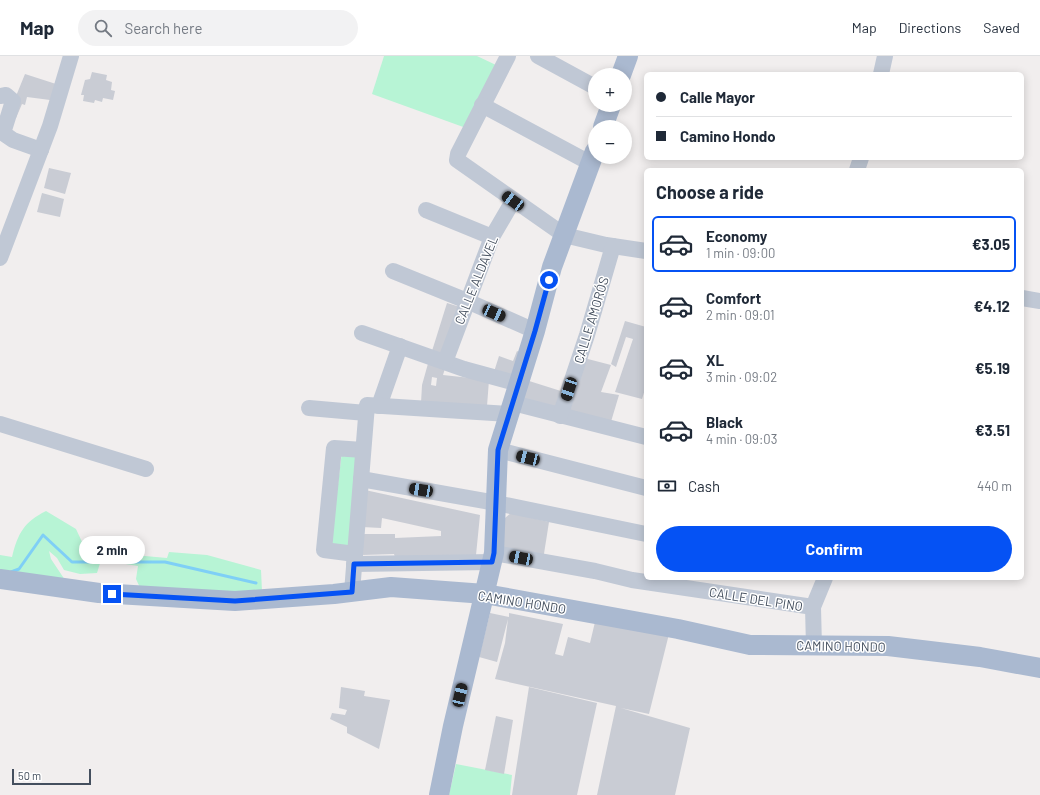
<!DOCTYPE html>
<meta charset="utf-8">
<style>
:root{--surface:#fff;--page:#f2f2f3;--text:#1f2937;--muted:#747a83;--line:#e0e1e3;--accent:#0552f4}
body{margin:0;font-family:Barlow,sans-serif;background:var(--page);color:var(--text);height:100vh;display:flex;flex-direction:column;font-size:15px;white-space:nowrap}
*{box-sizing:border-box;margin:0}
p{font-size:13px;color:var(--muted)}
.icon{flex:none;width:22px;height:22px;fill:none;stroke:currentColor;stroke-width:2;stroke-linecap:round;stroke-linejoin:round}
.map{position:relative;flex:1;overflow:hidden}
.details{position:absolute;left:644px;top:112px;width:380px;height:412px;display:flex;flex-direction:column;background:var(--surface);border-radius:6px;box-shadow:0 2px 10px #0003}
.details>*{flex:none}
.banner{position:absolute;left:644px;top:16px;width:380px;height:88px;border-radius:6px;box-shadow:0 2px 10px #0003;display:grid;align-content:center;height:88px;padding:0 12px;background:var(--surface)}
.fabs{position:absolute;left:588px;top:12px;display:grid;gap:8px}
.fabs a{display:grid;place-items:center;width:44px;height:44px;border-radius:50%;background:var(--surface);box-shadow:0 2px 10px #0003;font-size:20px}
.scale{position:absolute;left:12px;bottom:10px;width:79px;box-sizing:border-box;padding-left:4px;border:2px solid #444f5e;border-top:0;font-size:11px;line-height:14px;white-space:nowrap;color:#444f5e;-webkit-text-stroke:3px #fff;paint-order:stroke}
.end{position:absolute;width:18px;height:18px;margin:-9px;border:5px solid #0552f4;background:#fff;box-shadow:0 0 0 2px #fff}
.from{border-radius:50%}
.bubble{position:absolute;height:28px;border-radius:14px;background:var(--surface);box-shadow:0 2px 10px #0003;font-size:13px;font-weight:700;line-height:28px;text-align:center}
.car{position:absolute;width:12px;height:24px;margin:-12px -6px;border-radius:5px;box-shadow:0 0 3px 1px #0007;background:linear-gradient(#222 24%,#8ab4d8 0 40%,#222 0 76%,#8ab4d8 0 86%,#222 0)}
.banner b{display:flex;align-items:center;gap:14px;height:38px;font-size:15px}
.banner b+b{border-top:1px solid var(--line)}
.banner i{width:10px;height:10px;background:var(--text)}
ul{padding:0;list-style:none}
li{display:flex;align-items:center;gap:12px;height:56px;margin:0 8px 6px;padding:0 4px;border:2px solid transparent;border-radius:6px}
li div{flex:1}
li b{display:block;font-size:15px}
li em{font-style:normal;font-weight:700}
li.current{border-color:var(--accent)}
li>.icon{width:36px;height:36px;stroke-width:1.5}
h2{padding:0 12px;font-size:18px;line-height:48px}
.pay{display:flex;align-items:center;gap:10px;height:44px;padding:0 12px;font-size:15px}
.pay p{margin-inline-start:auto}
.cta{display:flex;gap:8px;margin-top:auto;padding:8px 12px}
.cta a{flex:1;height:46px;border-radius:24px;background:var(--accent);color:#fff;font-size:16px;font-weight:700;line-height:46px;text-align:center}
header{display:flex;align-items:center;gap:24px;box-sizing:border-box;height:56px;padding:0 20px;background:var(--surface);border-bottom:1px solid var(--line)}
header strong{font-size:19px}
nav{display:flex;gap:22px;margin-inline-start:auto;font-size:14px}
.search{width:280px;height:36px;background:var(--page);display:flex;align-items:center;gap:10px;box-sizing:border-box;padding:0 14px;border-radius:22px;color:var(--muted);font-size:15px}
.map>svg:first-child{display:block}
.green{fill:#b7f4d5}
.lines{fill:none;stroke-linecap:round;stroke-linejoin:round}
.stream{stroke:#7fcff6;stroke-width:3}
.building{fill:#c9ccd4;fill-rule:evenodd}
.minor{stroke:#c0c8d5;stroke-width:16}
.major{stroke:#aab9d0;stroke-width:20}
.route{stroke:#0552f4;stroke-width:5}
.labels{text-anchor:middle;stroke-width:3;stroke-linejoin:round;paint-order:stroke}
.street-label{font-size:13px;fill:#444f5e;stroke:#fff}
</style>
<header>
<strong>Map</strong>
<div class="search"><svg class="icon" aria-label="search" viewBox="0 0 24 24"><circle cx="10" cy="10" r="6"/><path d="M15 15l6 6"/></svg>Search here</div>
<nav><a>Map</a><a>Directions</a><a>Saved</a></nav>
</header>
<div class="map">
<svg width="1040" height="739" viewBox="0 0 1040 739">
<rect width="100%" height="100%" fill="#f1eeee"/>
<g class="green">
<polygon points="384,0 477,0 496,9 466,72 372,38"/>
<polygon points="342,395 359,398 349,491 331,487"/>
<path d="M 46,455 L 76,473 L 83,488 L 95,489 L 100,482 L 122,487 L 123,498 L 167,502 L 169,496 L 207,499 L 261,514 L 262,535 L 142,536 L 136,523 L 138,510 L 101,504 L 97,517 L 80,518 L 64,514 L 57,502 L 49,495 L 51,503 L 65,524 L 0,521 L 0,499 L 12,501 C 18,477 24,466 46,455 Z"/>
<polygon points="456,708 512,719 510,739 449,739"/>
</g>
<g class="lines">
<polyline class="stream" points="11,516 19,513 43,479 72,506 165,506 256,527"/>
</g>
<g class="building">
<polygon points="92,16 107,19 106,24 112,26 111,34 115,35 113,44 103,42 102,46 95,44 94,47 83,45 84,39 81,39 85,24 90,23"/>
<polygon points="25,18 56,28 50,44 27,41 25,49 22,48 16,62 14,45"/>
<polygon points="49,112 71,117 65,138 44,132"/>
<polygon points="42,137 64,143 60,161 37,156"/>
<polygon points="447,247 460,251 440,301 432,295"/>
<polygon points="625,265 646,271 646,330 642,343 615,336 633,283 626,281 616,311 611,308"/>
<polygon points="517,295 524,298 515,325 493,319 499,300 513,305"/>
<polygon points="584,302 611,309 601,336 619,339 610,369 564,358"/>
<path d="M 429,304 L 446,309 L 443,319 L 489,324 L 487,350 L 421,347 L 422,329 ZM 432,321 L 437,322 L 436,330 L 431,329 Z"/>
<polygon points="526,324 564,336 558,355 519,345"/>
<polygon points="365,434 480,459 476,499 395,501 394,498 362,499 363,478 395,478 395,482 441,480 441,475 382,462 381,472 362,471"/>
<polygon points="511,457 549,466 543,504 501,491 505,462"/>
<polygon points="490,557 509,561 509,557 563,568 555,598 563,600 568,581 590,587 595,566 669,578 649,658 621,652 690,672 675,739 597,739 616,650 495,623 505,587 508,563 497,606 479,601"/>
<polygon points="341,631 365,635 364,640 390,644 379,693 347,677 347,671 330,663 332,657 345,659 347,654 339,652"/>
<polygon points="529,631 597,647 577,739 512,739"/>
<polygon points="496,660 513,664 504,718 485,714"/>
</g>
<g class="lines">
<g class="minor">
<polyline points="508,0 458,98 457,104 564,179 606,189 646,195"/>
<polyline points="538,0 595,31"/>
<polyline points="881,18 885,0"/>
<polyline points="0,40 6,39 13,45 3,77 13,84 41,94"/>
<polyline points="482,49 590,107"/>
<polyline points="857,114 861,102"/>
<polyline points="426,154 492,181"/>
<polyline points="0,202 50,70 71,0"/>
<polyline points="393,215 467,245 535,275"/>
<polyline points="1022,242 1040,245"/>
<polyline points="362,277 464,313 519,328"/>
<polyline points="445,306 492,181 513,145"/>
<polyline points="513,347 646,381"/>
<polyline points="379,350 400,290"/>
<polyline points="309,352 366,357"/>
<polyline points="560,360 587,279 613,190"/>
<polyline points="0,368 146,413"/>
<polyline points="498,394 646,432"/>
<polyline points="361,423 496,447 646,478"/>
<polyline points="494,497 595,515 632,524 813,551 814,591"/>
<polyline points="355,498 324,494 334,392 363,394"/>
<polyline points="354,508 492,506"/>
<polyline points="352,536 367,349 509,358"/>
<polyline points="813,551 825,522"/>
</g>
<g class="major">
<polyline points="621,19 628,0"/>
<polyline points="603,71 611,49"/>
<polyline points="0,523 99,537 235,545 334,538 391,531 485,538 678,573 750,589 888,590 980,601 1040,612"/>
<polyline points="439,739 453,670 494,497 498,394 535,275 552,211 595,95"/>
</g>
</g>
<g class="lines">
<polyline class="route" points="112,538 235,545 352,536 354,508 492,506 494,497 498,394 535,275 549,224"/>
</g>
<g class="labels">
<g class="street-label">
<text transform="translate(476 224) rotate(-68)" y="5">CALLE ALDAVEL</text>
<text transform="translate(591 264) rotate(-73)" y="5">CALLE AMORÓS</text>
<text transform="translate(756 543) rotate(9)" y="5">CALLE DEL PINO</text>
<text transform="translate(522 546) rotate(9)" y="5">CAMINO HONDO</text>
<text transform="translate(841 590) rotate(1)" y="5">CAMINO HONDO</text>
</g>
</g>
</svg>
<div class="fabs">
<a>+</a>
<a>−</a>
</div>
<div class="scale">50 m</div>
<i class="end from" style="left:549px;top:224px"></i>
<i class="end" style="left:112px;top:538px"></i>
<div class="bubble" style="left:79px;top:480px;width:66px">2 min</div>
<i class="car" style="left:513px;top:145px;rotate:306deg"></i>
<i class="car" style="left:494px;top:257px;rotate:114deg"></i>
<i class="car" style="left:569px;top:333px;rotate:198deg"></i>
<i class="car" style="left:528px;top:402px;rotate:284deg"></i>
<i class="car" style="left:421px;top:434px;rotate:279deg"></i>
<i class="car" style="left:521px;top:502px;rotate:281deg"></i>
<i class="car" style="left:460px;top:639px;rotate:13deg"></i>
<div class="banner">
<b><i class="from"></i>Calle Mayor</b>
<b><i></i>Camino Hondo</b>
</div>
<section class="details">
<h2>Choose a ride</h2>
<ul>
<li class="current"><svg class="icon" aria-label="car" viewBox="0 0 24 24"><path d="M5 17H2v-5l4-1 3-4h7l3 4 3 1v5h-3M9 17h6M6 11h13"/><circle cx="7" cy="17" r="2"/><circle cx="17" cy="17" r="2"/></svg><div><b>Economy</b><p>1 min · 09:00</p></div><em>€3.05</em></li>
<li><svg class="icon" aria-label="car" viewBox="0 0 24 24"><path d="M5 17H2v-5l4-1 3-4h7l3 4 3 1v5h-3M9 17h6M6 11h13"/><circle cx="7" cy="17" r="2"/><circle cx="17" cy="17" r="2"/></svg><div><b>Comfort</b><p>2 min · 09:01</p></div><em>€4.12</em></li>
<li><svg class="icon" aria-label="car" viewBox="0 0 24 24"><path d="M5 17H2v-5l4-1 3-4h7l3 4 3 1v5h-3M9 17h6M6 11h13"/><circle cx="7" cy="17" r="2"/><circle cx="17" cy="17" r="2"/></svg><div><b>XL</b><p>3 min · 09:02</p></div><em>€5.19</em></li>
<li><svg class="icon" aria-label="car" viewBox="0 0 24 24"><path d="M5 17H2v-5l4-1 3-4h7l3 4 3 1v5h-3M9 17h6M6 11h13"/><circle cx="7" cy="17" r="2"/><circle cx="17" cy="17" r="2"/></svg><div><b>Black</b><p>4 min · 09:03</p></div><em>€3.51</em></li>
</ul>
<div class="pay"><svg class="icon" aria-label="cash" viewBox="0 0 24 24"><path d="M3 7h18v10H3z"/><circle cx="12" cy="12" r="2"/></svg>Cash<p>440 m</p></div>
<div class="cta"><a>Confirm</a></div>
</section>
</div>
